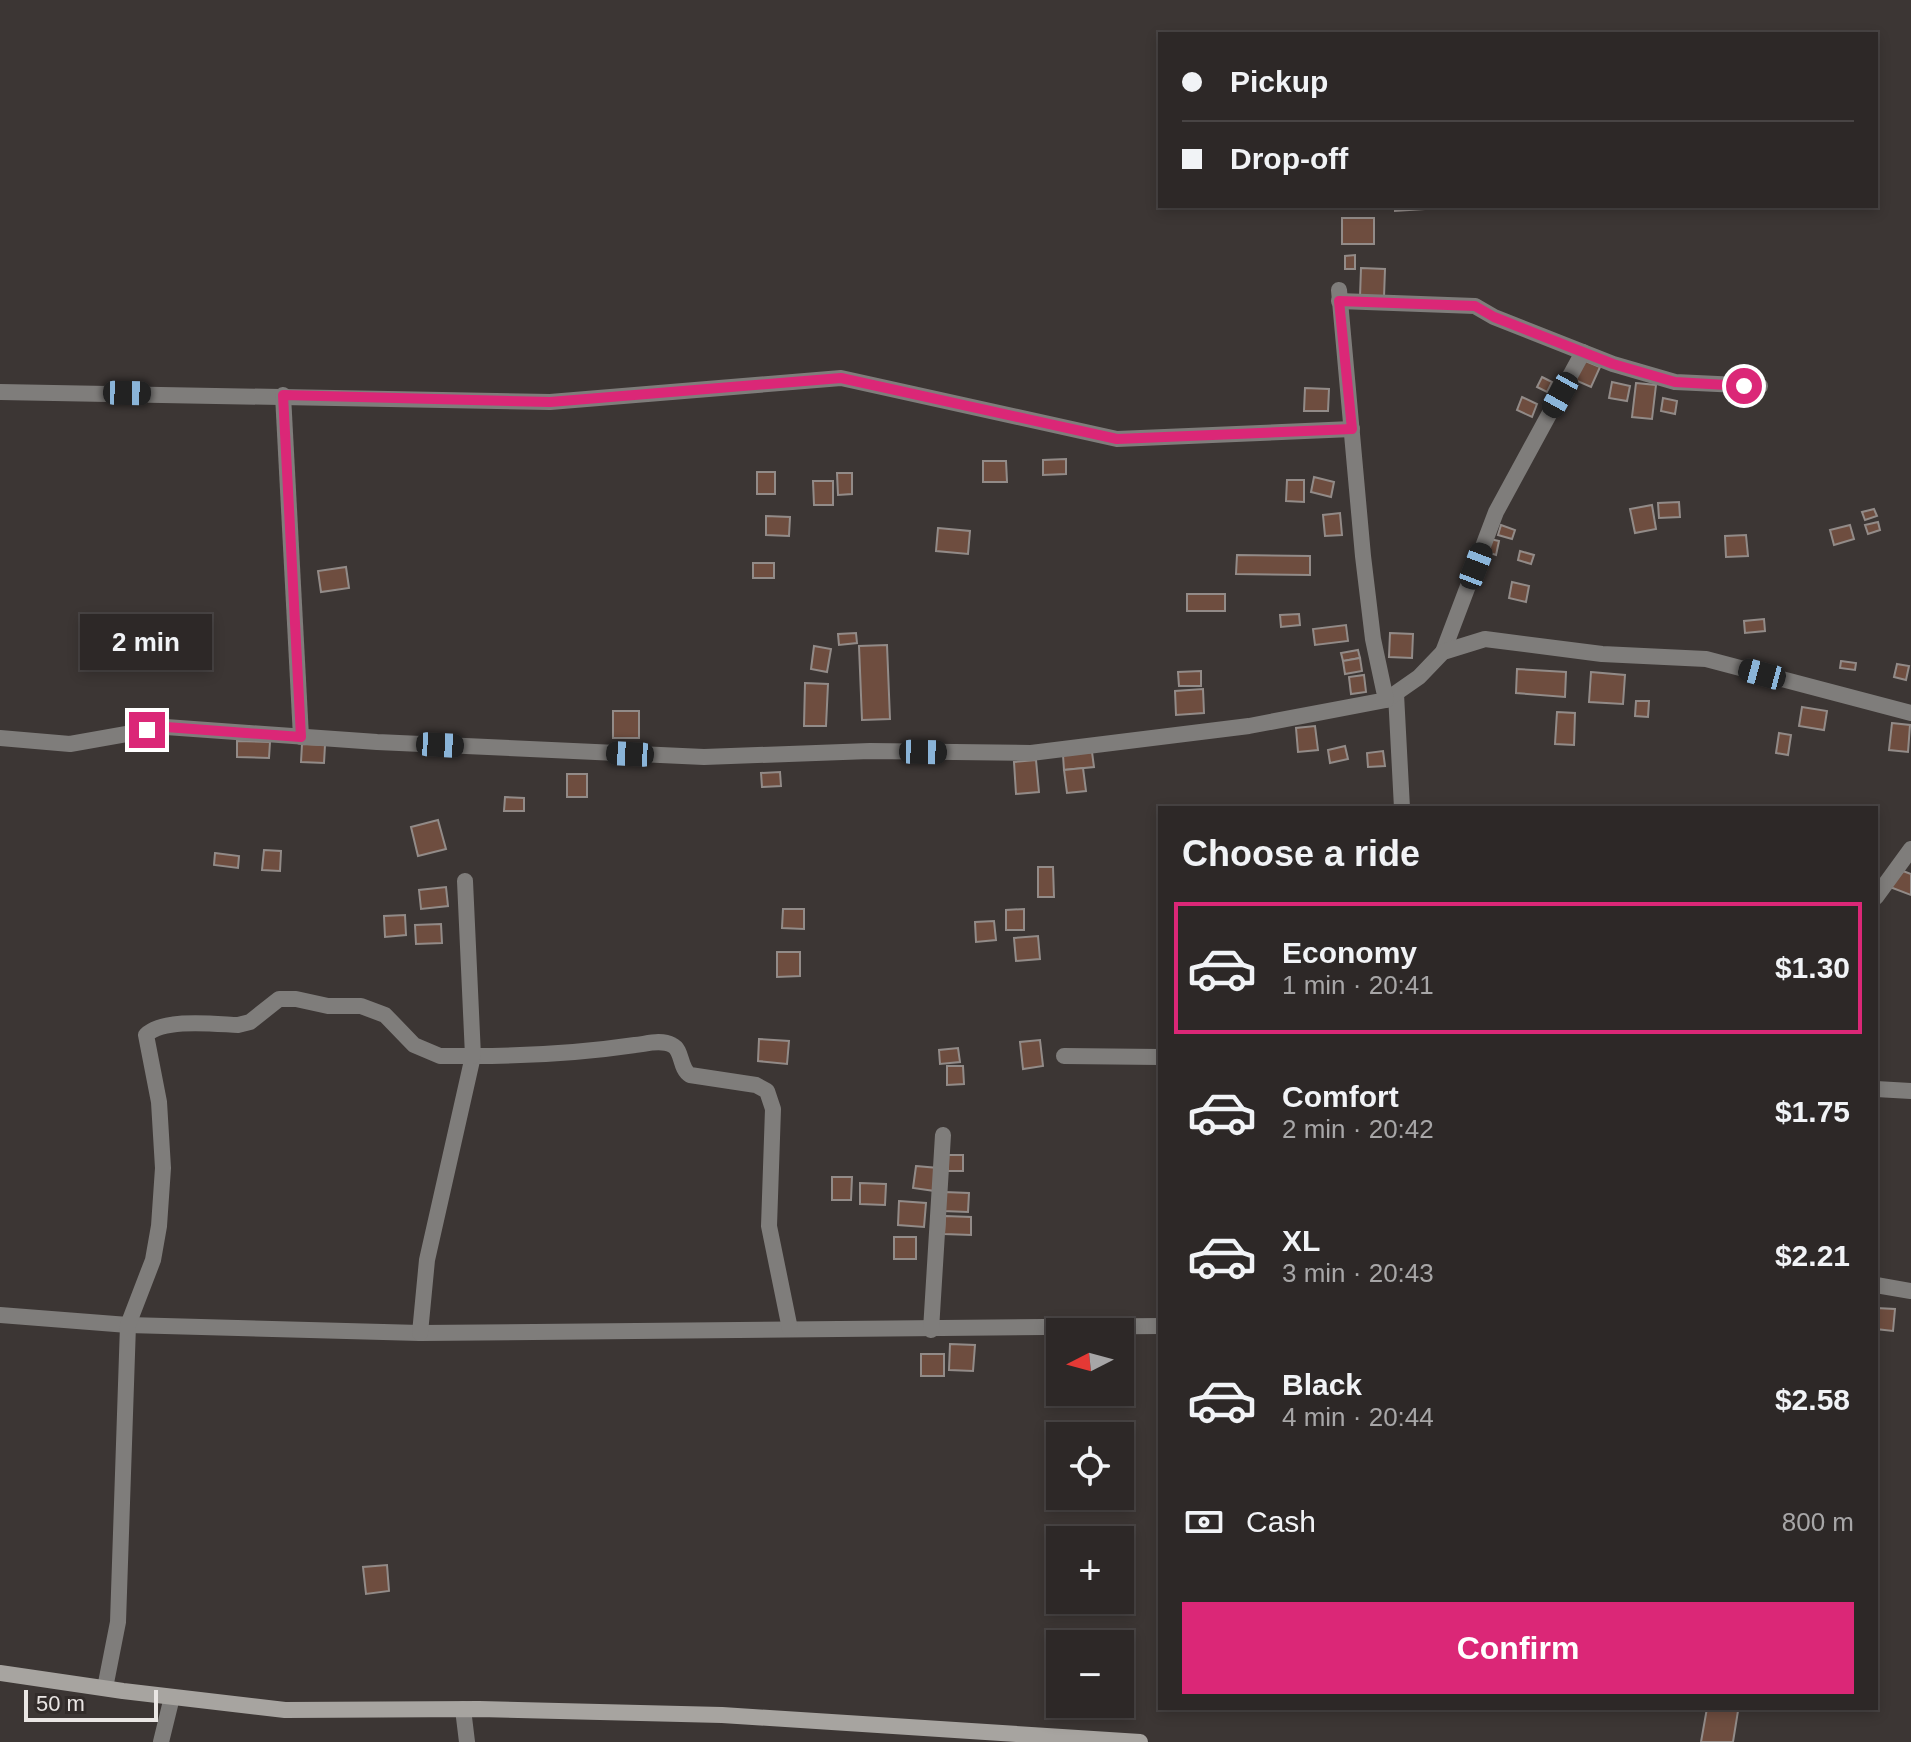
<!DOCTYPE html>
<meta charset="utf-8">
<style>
:root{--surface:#2d2827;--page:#35302f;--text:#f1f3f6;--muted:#a7a6a7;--line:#484444;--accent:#db2777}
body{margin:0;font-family:Helvetica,sans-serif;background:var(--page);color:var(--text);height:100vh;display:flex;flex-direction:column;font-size:30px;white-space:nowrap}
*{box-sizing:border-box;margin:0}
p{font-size:26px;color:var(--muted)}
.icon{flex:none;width:44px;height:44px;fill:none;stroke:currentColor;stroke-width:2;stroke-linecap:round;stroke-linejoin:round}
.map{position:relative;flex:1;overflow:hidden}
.details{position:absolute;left:1158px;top:806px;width:720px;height:904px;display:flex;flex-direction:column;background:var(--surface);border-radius:0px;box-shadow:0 4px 12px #0003,0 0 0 2px var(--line)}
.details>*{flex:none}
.banner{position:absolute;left:1158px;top:32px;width:720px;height:176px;border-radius:0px;box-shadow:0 4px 12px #0003,0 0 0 2px var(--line);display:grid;align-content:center;height:176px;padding:0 24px;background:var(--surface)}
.needle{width:52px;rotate:264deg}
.fabs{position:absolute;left:1046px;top:1318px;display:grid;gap:16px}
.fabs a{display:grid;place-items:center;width:88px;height:88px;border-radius:0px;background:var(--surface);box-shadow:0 4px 12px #0003,0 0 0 2px var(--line);font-size:40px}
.scale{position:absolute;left:24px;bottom:20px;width:134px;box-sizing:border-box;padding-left:8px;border:4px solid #eae6e4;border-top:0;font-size:22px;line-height:28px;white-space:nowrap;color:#eae6e4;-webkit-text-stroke:6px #322c2a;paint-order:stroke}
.end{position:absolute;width:36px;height:36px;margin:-18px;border:10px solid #db2777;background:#fff;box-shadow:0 0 0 4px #fff}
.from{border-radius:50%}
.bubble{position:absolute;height:56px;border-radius:0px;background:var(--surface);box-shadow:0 4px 12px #0003,0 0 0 2px var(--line);font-size:26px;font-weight:800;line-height:56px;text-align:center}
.car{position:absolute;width:24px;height:48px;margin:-24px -12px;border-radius:10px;box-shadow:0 0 6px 2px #0007;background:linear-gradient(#222 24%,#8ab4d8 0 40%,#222 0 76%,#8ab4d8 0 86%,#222 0)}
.banner b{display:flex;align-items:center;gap:28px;height:76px;font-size:30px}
.banner b+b{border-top:2px solid var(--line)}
.banner i{width:20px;height:20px;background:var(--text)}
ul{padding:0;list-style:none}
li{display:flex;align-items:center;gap:24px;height:132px;margin:0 16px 12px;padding:0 8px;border:4px solid transparent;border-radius:0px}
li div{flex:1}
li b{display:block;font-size:30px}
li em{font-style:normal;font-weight:800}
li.selected{border-color:var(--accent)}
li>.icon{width:72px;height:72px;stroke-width:1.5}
h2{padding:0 24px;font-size:36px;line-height:96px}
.pay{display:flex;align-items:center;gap:20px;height:88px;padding:0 24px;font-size:30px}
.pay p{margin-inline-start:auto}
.button{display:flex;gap:16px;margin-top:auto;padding:16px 24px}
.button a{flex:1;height:92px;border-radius:0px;background:var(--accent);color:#fff;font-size:32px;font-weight:800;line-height:92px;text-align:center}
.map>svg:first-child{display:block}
.building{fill:#6e4d3f;stroke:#928b88;stroke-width:2}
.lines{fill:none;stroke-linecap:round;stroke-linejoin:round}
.street{stroke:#7f7d7b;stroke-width:16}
.secondary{stroke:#a7a4a0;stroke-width:16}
.route{stroke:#db2777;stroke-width:10}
</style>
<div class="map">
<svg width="1911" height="1742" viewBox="0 0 1911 1742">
<rect width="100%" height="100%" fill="#3c3634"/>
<g class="building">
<polygon points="1395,206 1424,206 1424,209 1395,211"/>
<rect x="1342" y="218" width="32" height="26"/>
<polygon points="1355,255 1355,269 1345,269 1345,256"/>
<polygon points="1361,268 1385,269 1384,297 1360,297"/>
<polygon points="1583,360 1600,367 1591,387 1575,380"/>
<polygon points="1542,377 1552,382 1547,392 1537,387"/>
<polygon points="1612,382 1630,386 1627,401 1609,398"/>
<polygon points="1636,383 1656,385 1652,419 1632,417"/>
<polygon points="1305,388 1329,389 1328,411 1304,411"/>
<polygon points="1522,397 1537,404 1532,417 1517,410"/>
<polygon points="1663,398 1677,401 1675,414 1661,411"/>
<polygon points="1066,459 1066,474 1043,475 1043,460"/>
<polygon points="983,461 1006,461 1007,482 983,482"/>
<rect x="757" y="472" width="18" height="22"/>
<polygon points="837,473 852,473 852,494 838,495"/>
<polygon points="1314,477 1334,482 1331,497 1311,492"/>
<polygon points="1287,480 1304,480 1304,502 1286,501"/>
<polygon points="813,481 833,481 833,505 814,505"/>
<polygon points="1679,502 1680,517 1659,518 1658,503"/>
<polygon points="1652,505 1656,529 1635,533 1630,509"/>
<polygon points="1874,509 1877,516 1865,520 1862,512"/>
<polygon points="1340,513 1342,535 1325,536 1323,515"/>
<polygon points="766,516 790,517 789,536 766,535"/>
<polygon points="1878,522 1880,530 1868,534 1865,525"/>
<polygon points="1501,525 1515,530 1512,539 1498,535"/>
<polygon points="1850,525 1854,539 1834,545 1830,530"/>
<polygon points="938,528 970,531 968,554 936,551"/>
<polygon points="1746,535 1748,556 1726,557 1725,536"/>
<polygon points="1490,539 1499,541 1496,555 1487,552"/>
<polygon points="1520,551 1534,555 1531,564 1518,560"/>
<polygon points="1237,555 1310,556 1310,575 1236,574"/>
<rect x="753" y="563" width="21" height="15"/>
<polygon points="346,567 349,588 321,592 318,571"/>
<polygon points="1512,582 1529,586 1526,602 1509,598"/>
<rect x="1187" y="594" width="38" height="17"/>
<polygon points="1299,614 1300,625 1281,627 1280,615"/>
<polygon points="1764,619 1765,631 1745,633 1744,621"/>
<polygon points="1346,625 1348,641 1315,645 1313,629"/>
<polygon points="856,633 857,643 839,645 838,634"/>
<polygon points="1390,633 1413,634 1412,658 1389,657"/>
<polygon points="887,645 890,719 862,720 859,646"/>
<polygon points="814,646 831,649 827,672 811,669"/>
<polygon points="1358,650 1360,658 1343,661 1341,653"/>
<polygon points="1360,658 1362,671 1345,674 1343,661"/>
<polygon points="1841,661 1856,663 1855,670 1840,668"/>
<polygon points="1897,664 1909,666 1906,680 1894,677"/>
<polygon points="1517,669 1566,672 1565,697 1516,693"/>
<polygon points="1201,671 1201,686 1179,686 1178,672"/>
<polygon points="1591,672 1625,675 1623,704 1589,702"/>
<polygon points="1364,675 1366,692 1351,694 1349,677"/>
<polygon points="805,683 828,684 826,726 804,726"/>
<polygon points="1203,689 1204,713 1176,715 1175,691"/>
<polygon points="1636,701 1649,701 1648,717 1635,716"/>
<polygon points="1802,707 1827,711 1824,730 1799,726"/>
<rect x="613" y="711" width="26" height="27"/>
<polygon points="1557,712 1575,713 1574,745 1555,744"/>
<polygon points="1892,723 1910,725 1908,752 1889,750"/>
<polygon points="1315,726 1318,750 1298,752 1296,728"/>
<polygon points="1779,733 1791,735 1788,755 1776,753"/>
<polygon points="237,741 270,742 269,758 237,757"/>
<polygon points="302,744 325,745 324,763 301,762"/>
<polygon points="1345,746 1348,759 1330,763 1328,750"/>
<polygon points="1383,751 1385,766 1368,767 1367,753"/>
<polygon points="1092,752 1094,767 1064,770 1063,755"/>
<polygon points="1036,760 1039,792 1016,794 1014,762"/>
<polygon points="1083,768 1086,791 1067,793 1064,770"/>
<polygon points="780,772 781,786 762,787 761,773"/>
<rect x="567" y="774" width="20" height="23"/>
<polygon points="505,797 524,798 524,811 504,811"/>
<polygon points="438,820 446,849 418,856 411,827"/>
<polygon points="264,850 281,851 280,871 262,870"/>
<polygon points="215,853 239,856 238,868 214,865"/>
<polygon points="1038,867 1053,867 1054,897 1038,897"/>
<polygon points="1903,871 1911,874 1911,895 1890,887"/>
<polygon points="446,887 448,906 421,909 419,890"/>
<polygon points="783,909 804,909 804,929 782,928"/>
<polygon points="1024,909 1024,930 1006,930 1006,910"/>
<polygon points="405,915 406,935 385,937 384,916"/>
<polygon points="994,921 996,940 976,942 975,922"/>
<polygon points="441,924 442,943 416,944 415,925"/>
<polygon points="1038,936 1040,959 1016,961 1014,938"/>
<polygon points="777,952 800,952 800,976 777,977"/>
<polygon points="759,1039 789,1041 787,1064 758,1061"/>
<polygon points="1040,1040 1043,1066 1023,1069 1020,1042"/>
<polygon points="958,1048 960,1062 940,1064 939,1050"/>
<polygon points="947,1066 963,1066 964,1084 947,1085"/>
<rect x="948" y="1155" width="15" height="16"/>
<polygon points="916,1166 938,1168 935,1191 913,1188"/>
<polygon points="832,1177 852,1177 851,1200 832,1200"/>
<polygon points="860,1183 886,1184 885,1205 860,1204"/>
<polygon points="944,1192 969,1193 968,1212 943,1211"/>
<polygon points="899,1201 926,1203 924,1227 898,1225"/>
<polygon points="945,1216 971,1217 971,1235 944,1234"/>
<rect x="894" y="1237" width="22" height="22"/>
<polygon points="1876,1308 1895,1309 1893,1331 1876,1329"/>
<rect x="1046" y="1343" width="14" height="20"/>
<polygon points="950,1344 975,1345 973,1371 949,1370"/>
<rect x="921" y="1354" width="23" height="22"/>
<polygon points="387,1565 389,1591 366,1594 363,1567"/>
<polygon points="1707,1708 1738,1711 1733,1742 1701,1742"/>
</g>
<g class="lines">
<g class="street">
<polyline points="1339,301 1475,306 1494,317 1613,364 1675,382 1760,386"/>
<polyline points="0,392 550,402 841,378 1117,439 1352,429"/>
<polyline points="283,395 301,737"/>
<polyline points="1443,652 1496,512 1583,352"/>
<polyline points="1396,694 1402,808"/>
<polyline points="1386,700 1419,677 1443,652 1485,639 1602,654 1706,659 1911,713"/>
<polyline points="0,738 70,744 166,727 377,742 704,757 870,751 1031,753 1249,726 1386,700 1373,639 1363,556 1339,290"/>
<polyline points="1876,897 1911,849"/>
<polyline points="1064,1056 1160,1057"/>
<polyline points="1876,1089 1911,1091"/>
<polyline points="1876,1285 1911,1291"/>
<polyline points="0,1315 128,1325 420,1333 1160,1326"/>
<polyline points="931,1330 943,1135"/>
<path d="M 420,1333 L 427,1260 L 473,1056 C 528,1056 581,1053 635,1045 C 646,1044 661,1039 672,1045 C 683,1050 679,1068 690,1075 L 756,1085 L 767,1091 L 773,1109 L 769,1226 L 790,1329"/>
<path d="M 105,1688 L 118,1622 L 128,1325 L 153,1260 L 159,1226 L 163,1168 L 159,1102 L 146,1035 C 164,1018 214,1024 238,1025 L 250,1022 L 279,999 L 296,999 L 328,1006 L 361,1006 L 385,1015 L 414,1045 L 440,1056 L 473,1056 L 465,881"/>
<polyline points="463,1709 467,1742"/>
<polyline points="161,1742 172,1697"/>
</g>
<polyline class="secondary" points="0,1673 123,1691 285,1710 479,1709 722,1715 1140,1742"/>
</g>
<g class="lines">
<polyline class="route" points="147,730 166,727 301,737 283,395 550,402 841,378 1117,439 1352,429 1339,301 1475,306 1494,317 1613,364 1675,382 1744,386"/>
</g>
</svg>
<div class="fabs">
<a><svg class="needle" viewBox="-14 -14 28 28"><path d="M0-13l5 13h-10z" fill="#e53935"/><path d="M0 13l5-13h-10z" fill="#a7a6a7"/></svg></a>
<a><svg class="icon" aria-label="locate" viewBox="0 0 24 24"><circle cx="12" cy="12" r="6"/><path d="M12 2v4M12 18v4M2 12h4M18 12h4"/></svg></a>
<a>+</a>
<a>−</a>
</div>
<div class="scale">50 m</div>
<i class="end from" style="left:1744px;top:386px"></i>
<i class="end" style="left:147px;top:730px"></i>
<div class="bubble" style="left:80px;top:614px;width:132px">2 min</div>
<i class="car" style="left:127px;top:393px;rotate:91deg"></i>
<i class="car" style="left:1560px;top:395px;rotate:209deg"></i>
<i class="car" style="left:1476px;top:566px;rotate:21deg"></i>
<i class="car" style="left:1762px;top:674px;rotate:285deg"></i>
<i class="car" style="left:440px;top:745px;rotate:93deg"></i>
<i class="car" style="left:923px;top:752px;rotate:91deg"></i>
<i class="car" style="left:630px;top:754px;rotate:273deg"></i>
<div class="banner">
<b><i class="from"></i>Pickup</b>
<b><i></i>Drop-off</b>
</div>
<section class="details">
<h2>Choose a ride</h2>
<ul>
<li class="selected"><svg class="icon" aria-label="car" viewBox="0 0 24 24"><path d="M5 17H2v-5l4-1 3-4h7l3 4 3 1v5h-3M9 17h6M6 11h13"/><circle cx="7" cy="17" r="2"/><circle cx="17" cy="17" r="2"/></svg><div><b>Economy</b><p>1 min · 20:41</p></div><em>$1.30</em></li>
<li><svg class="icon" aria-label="car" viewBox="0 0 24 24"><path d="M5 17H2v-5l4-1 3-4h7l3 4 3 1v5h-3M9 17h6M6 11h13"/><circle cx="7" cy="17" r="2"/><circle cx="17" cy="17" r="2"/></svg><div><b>Comfort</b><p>2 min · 20:42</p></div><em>$1.75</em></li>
<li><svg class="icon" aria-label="car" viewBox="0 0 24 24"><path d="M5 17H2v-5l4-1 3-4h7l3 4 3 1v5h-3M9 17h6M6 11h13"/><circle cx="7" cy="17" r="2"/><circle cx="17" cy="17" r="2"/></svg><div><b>XL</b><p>3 min · 20:43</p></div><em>$2.21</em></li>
<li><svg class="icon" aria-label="car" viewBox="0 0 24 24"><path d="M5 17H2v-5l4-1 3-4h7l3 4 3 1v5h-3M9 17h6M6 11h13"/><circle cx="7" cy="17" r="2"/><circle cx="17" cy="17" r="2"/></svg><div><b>Black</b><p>4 min · 20:44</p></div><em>$2.58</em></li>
</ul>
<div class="pay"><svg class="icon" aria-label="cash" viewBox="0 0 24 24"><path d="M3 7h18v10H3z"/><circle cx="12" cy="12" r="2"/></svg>Cash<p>800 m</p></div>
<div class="button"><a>Confirm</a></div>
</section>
</div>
